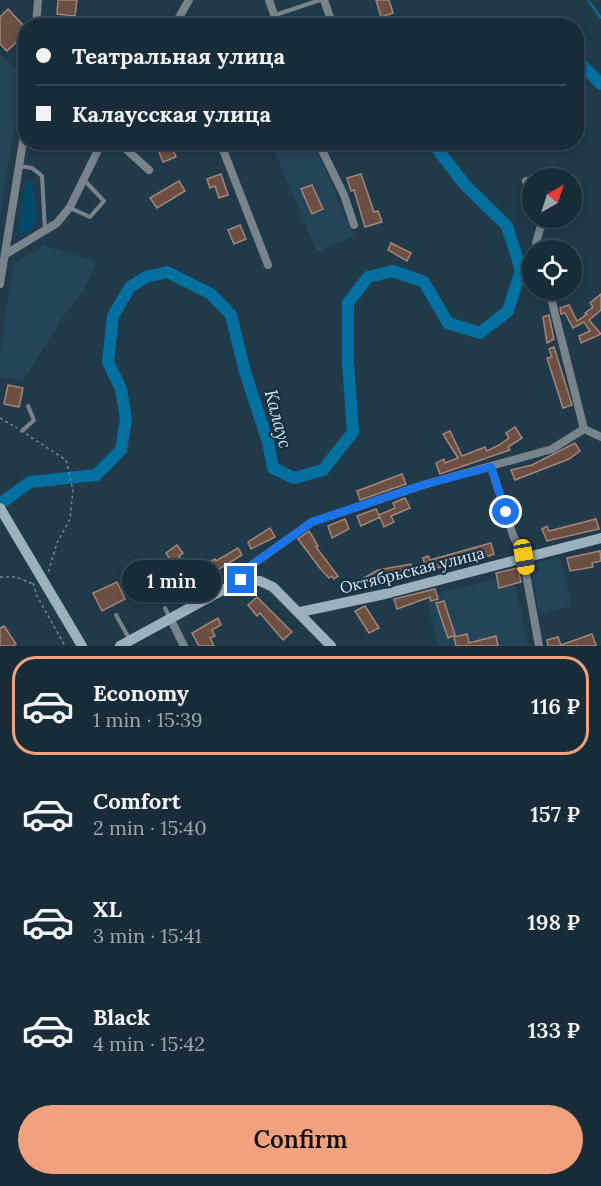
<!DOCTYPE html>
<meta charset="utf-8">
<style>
:root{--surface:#182c38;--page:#253843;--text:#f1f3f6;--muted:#9fa7ae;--line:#364853;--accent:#f2a17e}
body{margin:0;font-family:Lora,serif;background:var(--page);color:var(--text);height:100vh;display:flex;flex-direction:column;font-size:22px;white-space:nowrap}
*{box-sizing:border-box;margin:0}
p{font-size:20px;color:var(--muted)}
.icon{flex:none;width:33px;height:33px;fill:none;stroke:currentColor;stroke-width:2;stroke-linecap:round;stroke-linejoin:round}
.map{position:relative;height:646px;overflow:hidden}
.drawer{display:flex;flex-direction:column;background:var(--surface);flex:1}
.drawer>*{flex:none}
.top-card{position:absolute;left:18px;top:18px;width:566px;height:132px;border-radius:24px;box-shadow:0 3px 9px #0003,0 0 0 2px var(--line);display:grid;align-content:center;height:132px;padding:0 18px;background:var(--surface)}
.needle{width:39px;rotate:39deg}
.buttons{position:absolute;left:522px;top:168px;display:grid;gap:12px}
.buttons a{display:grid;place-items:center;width:60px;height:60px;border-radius:50%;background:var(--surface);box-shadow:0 3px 9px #0003,0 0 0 2px var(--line);font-size:30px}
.end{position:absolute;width:27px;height:27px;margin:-14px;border:8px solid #1a73e8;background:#fff;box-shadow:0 0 0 3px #fff}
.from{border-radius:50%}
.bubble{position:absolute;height:42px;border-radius:21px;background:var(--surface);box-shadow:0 3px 9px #0003,0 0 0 2px var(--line);font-size:20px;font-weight:600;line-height:42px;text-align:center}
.car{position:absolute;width:18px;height:36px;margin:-18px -9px;border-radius:8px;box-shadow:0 0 4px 2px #0007;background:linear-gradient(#f5c518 24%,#345 0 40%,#f5c518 0 76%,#345 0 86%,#f5c518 0)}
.top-card b{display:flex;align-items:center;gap:21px;height:57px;font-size:22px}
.top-card b+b{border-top:2px solid var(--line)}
.top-card i{width:15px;height:15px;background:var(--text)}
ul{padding:10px 0 0;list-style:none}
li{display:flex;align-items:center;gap:18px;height:99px;margin:0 12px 9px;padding:0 6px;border:3px solid transparent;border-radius:24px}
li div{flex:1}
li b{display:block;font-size:22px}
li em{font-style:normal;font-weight:600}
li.on{border-color:var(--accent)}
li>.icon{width:54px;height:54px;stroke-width:1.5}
.action{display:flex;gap:12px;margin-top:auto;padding:12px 18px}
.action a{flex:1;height:69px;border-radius:36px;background:var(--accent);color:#111;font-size:24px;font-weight:600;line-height:69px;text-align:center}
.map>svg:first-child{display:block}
.built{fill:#244458}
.green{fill:#00486a}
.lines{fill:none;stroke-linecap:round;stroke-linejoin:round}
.stream{stroke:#0370a0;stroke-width:2}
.river{stroke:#0370a0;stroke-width:12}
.building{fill:#6b4f43;stroke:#a48578;stroke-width:1.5}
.path{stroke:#738895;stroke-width:1.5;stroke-dasharray:3 3;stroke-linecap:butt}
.lane{stroke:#78848c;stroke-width:4}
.street{stroke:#78848c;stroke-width:8}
.secondary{stroke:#9cb0bd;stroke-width:10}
.route{stroke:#1a73e8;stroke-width:8}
.labels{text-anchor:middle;stroke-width:4.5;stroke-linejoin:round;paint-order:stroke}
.street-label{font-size:16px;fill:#d7e6f0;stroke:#16303f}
.water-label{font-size:18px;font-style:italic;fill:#d0e4f2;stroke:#16303f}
</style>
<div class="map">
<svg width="601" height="646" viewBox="0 0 601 646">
<rect width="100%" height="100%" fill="#203a4a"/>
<g class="built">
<polygon points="0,54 22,75 0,218"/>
<polygon points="271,143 314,143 354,236 317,252"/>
<polygon points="43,246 97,261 83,292 63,317 23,381 0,377 0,355 13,265"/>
<polygon points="560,557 572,606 539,614 530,564"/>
<polygon points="513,575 528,646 438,646 426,597"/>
</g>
<polygon class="green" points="26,180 32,181 37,215 32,231 20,234 18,230"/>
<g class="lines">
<g class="stream">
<polyline points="588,0 601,18"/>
<polyline points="600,82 601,81"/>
</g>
<g class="river">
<polyline points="576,59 601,84"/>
<polyline points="0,504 30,482 96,475 121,450 126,419 121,389 108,362 113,316 130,287 146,277 167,272 211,294 231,315 245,372 268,442 273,468 294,478 323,470 353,432 348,362 348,303 368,277 393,271 424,282 448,323 480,333 508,311 521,270 507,226 465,185 432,142"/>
</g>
</g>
<g class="building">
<polygon points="58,0 77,0 75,16 57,14"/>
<polygon points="376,0 389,0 393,13 381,17"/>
<polygon points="8,9 24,26 18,33 22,37 7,51 0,44 0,17"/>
<polygon points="155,142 170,142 176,157 163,162"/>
<polygon points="221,174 228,195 219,198 215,186 210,188 207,179"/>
<polygon points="361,174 374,212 378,211 382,222 365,227 354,190 351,191 347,178"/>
<polygon points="179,181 185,191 157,208 150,198"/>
<polygon points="312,185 323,209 312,214 301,189"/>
<polygon points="240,225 246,239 234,244 228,230"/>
<polygon points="391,243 411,253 407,261 388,250"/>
<polygon points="601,294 601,310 589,320 601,334 581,343 579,336 590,331 584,322 573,328 565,313 561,314 560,308 569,305 577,321 587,314 585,313 593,307 590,303"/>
<polygon points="549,315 554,339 547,343 543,317"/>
<polygon points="554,347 572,405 563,408 547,358 552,357 549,349"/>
<polygon points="8,385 23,388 19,407 4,404"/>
<polygon points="515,427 522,438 508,447 510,450 440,474 436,463 444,459 445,463 458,458 443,434 450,431 462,456 485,447 487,451 499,445 509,438 506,433"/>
<polygon points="575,443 580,451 569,459 515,480 511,470 532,465"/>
<polygon points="402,474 406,484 360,500 357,491"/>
<polygon points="405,498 410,508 391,516 394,522 384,527 380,517 361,526 357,516 376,509 379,515 395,508 393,503"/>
<polygon points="345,519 349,529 332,538 328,526"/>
<polygon points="596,519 599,529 547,541 542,529 547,526 549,531"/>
<polygon points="270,528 275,537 251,549 248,542"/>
<polygon points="309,531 318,546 316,547 338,576 334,579 332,576 329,578 319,567 298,539"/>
<polygon points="491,543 494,554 489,556 454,564 454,562 422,574 366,588 362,579 378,570 411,564 412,570 425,566 423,558 428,556 430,560"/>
<polygon points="177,545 183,553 179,556 190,572 203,563 204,565 215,559 216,561 238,548 242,555 177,595 168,580 179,574 166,553"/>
<polygon points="600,551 601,561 592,563 593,567 570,571 567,558"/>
<polygon points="518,568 521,582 499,588 496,573"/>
<polygon points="149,570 164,594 150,603 135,578"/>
<polygon points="117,582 125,599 102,611 93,593"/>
<polygon points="435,589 438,599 431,601 430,597 397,609 394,599"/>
<polygon points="257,597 292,632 283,640 260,613 257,616 248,605"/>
<polygon points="444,601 455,635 448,638 436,603"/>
<polygon points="365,606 379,628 369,633 355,611"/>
<polygon points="218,618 221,625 212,630 215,636 210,638 214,646 199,646 192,633"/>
<polygon points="4,626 16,644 13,646 0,646 0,628"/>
<polygon points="467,634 469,643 496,636 498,646 456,646 454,637"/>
<polygon points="592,634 596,645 592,646 548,646 547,640 558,637 561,645"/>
</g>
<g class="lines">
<g class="path">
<polyline points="0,418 17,428"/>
<polyline points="26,434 66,460 73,490 70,519 57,543 48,573"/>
<polyline points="0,577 16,577 33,584"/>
<polyline points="33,583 37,596 65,646"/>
</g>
<g class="lane">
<polyline points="275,15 320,0"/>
<polyline points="20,166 32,168 42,176 45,230"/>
<polyline points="70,208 90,217 104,201 83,179"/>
<polyline points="22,431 34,420 28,406"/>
<polyline points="165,608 170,618"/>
<polyline points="116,615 130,640"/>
</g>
<g class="street">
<polyline points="269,0 278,26"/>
<polyline points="324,0 333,26"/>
<polyline points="36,26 38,0"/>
<polyline points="174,26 189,0"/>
<polyline points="118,142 149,170"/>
<polyline points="220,142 268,265"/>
<polyline points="318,142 344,195 354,225"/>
<polyline points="526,181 532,190"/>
<polyline points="538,250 536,243 543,218"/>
<polyline points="6,254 57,223 70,207 102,142"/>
<polyline points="0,284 26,123"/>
<polyline points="549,290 584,429"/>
<polyline points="491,467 513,535 523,557 539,646"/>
<polyline points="241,580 253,564 312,522 423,485 552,449 584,429 601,437"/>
<polyline points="170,618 184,646"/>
</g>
<g class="secondary">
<polyline points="0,508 82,646"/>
<polyline points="300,612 385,594 601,538"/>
<polyline points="120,646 241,580 260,581 273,587 331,646"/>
</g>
</g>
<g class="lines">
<polyline class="route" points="241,580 253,564 312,522 423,485 491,467 506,512"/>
</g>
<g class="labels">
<g class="street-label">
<text transform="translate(412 570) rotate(-14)" y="6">Октябрьская улица</text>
</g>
<g class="water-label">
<text transform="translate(278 419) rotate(75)" y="6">Калаус</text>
</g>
</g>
</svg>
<div class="buttons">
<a><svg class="needle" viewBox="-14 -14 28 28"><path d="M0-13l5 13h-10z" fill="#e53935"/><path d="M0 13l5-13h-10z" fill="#9fa7ae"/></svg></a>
<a><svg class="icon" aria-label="locate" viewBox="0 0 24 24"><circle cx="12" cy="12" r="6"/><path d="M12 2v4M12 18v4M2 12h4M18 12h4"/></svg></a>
</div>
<i class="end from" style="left:506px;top:512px"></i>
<i class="end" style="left:241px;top:580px"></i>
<div class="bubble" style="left:122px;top:560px;width:99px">1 min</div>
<i class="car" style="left:524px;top:557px;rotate:170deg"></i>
<div class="top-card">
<b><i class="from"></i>Театральная улица</b>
<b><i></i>Калаусская улица</b>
</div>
</div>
<section class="drawer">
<ul>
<li class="on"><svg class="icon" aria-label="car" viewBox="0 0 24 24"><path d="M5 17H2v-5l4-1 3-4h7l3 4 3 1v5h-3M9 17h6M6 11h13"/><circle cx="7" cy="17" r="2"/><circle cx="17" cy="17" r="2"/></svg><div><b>Economy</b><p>1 min · 15:39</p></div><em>116 ₽</em></li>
<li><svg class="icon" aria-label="car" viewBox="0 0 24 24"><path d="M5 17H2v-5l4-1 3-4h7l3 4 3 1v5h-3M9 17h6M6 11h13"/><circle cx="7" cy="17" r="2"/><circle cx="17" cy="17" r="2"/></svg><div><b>Comfort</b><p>2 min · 15:40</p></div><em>157 ₽</em></li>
<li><svg class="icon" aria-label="car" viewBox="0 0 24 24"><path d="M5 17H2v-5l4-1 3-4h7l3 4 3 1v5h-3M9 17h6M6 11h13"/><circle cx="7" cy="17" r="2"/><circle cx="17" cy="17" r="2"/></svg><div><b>XL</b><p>3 min · 15:41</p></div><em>198 ₽</em></li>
<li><svg class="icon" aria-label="car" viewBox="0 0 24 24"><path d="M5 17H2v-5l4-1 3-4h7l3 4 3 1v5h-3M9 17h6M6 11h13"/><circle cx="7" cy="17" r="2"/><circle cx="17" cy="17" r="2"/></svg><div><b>Black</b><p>4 min · 15:42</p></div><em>133 ₽</em></li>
</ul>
<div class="action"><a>Confirm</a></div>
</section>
